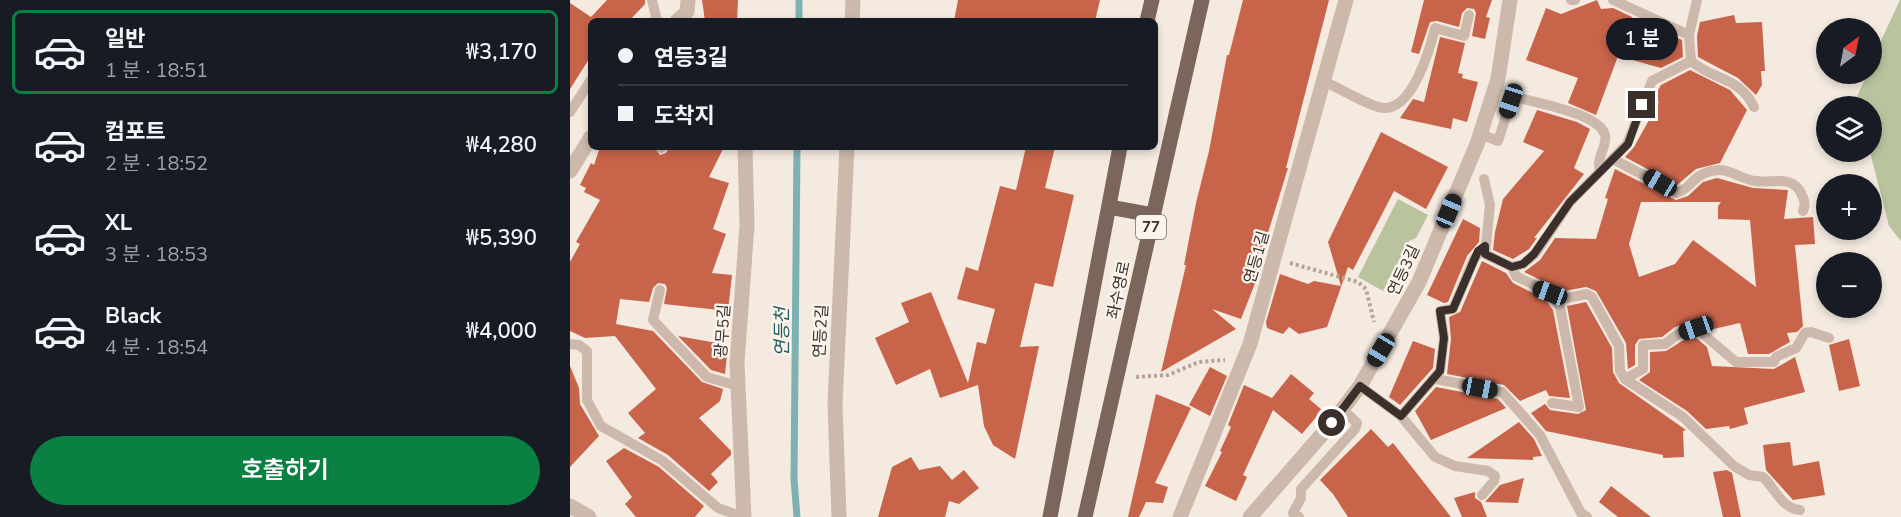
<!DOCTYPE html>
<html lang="ko">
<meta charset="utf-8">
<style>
:root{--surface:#171b24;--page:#20242c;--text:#f1f3f6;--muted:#9ea1a6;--line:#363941;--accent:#0b8043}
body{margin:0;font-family:"Nunito Sans","Noto Sans KR",sans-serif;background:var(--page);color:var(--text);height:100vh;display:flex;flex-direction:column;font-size:22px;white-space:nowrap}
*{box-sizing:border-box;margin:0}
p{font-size:20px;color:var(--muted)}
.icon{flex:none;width:33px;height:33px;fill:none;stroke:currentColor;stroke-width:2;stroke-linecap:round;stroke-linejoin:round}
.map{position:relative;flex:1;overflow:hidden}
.panel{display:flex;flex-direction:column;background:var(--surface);width:570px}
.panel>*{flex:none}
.top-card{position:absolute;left:18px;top:18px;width:570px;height:132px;border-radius:9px;box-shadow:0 3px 9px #0003;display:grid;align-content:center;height:132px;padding:0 30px;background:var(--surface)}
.needle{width:39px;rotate:32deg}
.buttons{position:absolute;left:1246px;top:18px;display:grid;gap:12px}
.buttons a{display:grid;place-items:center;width:66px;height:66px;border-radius:50%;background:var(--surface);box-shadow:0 3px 9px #0003;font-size:30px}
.end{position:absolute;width:27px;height:27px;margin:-14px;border:8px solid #3a2f2b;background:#fff;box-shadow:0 0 0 3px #fff}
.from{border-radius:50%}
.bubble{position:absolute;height:42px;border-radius:21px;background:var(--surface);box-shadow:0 3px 9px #0003;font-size:20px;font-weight:600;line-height:42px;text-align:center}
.car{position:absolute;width:18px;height:36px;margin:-18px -9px;border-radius:8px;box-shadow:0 0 4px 2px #0007;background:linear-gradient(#222 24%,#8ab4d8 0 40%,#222 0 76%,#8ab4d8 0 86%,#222 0)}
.top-card b{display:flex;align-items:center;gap:21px;height:57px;font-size:22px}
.top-card b+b{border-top:2px solid var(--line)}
.top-card i{width:15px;height:15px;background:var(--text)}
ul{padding:10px 0 0;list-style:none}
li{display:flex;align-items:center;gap:18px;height:84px;margin:0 12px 9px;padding:0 18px;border:3px solid transparent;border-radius:9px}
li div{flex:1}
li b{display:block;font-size:22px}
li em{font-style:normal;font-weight:600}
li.current{border-color:var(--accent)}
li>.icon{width:54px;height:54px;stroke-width:1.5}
.primary-button{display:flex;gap:12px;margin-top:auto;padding:12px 30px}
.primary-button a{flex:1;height:69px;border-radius:36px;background:var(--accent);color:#fff;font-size:24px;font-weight:600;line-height:69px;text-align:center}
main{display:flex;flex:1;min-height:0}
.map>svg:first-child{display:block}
.green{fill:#b9c49f}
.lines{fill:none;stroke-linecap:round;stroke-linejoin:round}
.stream{stroke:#7eb1b2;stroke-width:7}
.building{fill:#c8644a;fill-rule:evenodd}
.path{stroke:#b9a395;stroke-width:4;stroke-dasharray:3 3;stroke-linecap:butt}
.lane{stroke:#cdb9ab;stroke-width:10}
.street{stroke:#cdb9ab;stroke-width:15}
.primary{stroke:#7c665c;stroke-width:15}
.route{stroke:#3a2f2b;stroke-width:8}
.labels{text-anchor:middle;stroke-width:4.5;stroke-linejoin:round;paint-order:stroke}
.shield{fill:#fbf4ed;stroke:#746a65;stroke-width:1.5}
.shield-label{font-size:15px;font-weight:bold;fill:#3a2f2b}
.street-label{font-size:16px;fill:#3a2f2b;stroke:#fbf4ed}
.water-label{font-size:18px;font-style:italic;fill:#1f5b5d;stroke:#fbf4ed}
</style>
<main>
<section class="panel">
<ul>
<li class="current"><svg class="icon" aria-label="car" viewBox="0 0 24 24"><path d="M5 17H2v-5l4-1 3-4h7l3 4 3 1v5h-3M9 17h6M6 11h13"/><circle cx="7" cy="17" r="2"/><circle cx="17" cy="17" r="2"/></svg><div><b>일반</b><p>1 분 · 18:51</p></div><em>₩3,170</em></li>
<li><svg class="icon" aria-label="car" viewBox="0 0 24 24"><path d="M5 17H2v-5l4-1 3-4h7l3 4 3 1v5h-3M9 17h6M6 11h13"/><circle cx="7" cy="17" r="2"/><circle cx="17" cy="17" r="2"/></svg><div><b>컴포트</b><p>2 분 · 18:52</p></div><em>₩4,280</em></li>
<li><svg class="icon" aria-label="car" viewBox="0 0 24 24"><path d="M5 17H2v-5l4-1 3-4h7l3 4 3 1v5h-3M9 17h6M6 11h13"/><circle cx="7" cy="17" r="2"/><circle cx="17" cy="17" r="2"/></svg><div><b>XL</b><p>3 분 · 18:53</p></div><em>₩5,390</em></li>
<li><svg class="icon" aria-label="car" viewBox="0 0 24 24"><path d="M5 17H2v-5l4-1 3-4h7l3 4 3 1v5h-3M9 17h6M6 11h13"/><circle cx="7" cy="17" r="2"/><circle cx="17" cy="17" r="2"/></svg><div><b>Black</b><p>4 분 · 18:54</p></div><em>₩4,000</em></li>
</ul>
<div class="primary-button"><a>호출하기</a></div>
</section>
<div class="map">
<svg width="1331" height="517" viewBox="0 0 1331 517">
<rect width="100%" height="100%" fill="#f4eae0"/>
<g class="green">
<polygon points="1330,0 1331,0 1331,241 1319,226 1300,152 1302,106 1288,106 1286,99 1297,74 1302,74 1302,60"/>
<polygon points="828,199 858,215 846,238 839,241 813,291 788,277"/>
</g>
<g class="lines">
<g class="stream">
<polyline points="229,21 229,0"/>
<polyline points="227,147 224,479 227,517"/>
</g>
</g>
<g class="building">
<polygon points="37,0 75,0 75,4 59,21 21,21 21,56 0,89 0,3 21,17"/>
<polygon points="132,0 168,0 167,21 135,21"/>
<polygon points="388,0 530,0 525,21 384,21"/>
<polygon points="673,0 759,0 716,168 718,168 697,236 684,265 691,268 671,319 642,309 666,329 591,372 616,265 614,265 626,203 639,151 657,55 659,55"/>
<polygon points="854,0 922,0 916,17 920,18 915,39 902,36 906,13 904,9 897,8 892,13 889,27 867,21 860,22 849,54 841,52"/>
<polygon points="1027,0 1031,9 1043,8 1062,17 1068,30 1056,37 1090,30 1112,40 1113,57 1091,68 1048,56 1026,115 998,103 1008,78 956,60 976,8 991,14"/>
<polygon points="1164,15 1166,23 1192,22 1195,71 1191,71 1192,85 1186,95 1168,78 1128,57 1127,36 1130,22"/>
<polygon points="870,37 895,43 888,73 893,74 892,78 908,82 897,122 883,118 881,129 830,118 843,99 854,102"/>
<polygon points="1120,70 1160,90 1177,110 1150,163 1126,169 1107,185 1055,157 1064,147 1089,102 1083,99 1091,85"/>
<polygon points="967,110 1007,122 1020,129 1004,168 1014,174 964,238 967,238 959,249 943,259 923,250 925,232 933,199 974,151 953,142"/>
<polygon points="811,132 878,167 856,209 824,191 783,270 778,267 757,327 729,334 719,327 713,334 697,328 696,322 710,274 738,284 744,281 771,286 758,242"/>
<polygon points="30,147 84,147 90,155 96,153 99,147 154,147 139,177 159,183 143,229 156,234 142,273 162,275 158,311 94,304 97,288 95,284 88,283 83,288 79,302 50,299 46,324 83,331 132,382 153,389 150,401 129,418 161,451 161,455 141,474 148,482 139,491 98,455 68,438 75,433 58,413 86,389 45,336 15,338 0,331 0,262 10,244 6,242 30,200 14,192 16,188 10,185 21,163 24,165"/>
<polygon points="456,147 485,147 475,188 504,195 483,287 465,283 450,347 469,346 445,459 423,445 414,426 408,385 370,398 360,369 326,385 305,338 339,322 331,303 361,292 398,383 407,342 416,344 425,309 387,299 396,267 408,271 430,186 446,190"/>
<path d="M 1045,169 L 1106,200 L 1118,196 L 1133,182 L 1147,178 L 1183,188 L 1218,190 L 1214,219 L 1243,217 L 1245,244 L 1225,245 L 1233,326 L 1227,332 L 1217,333 L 1220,342 L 1199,354 L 1178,354 L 1170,323 L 1139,330 L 1124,321 L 1105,327 L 1092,337 L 1069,339 L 1065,345 L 1065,365 L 1058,369 L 1056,343 L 1026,291 L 1016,287 L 989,292 L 983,286 L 954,272 L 970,260 L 985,238 L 1026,239 L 1038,199 L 1035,198 ZM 1071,202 L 1151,202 L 1148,206 L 1148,219 L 1180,220 L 1186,287 L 1123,240 L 1105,264 L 1069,277 L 1059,244 Z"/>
<polygon points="893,219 910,228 909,242 897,256 878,302 874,303 857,295"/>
<polygon points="912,261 936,273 943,283 975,299 983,310 1000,398 979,396 976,390 950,401 934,385 877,374 881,339 879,317 890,312"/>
<polygon points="1016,302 1042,348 1043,372 1049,383 1116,430 1113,431 1114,457 1093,458 1093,455 976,431 961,413 975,404 980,410 1008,414 1016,410 997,306"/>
<polygon points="108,336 158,345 155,374 141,370"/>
<polygon points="1124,336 1137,347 1142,366 1204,369 1225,357 1235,392 1174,408 1178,424 1160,429 1159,426 1136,429 1117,411 1069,380 1080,372 1080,352 1096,351 1112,341"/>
<polygon points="1279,339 1290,386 1269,391 1259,345"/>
<polygon points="843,341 865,349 863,368 830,405 819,397"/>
<polygon points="0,366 9,388 10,404 29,436 0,467"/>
<polygon points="640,367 657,376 640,416 619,405"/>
<polygon points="721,374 744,393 739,399 752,410 732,434 703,410 673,475 677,477 666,501 635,486 652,452 650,451 661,427 658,425 674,385 702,398"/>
<polygon points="866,387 928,399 936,408 861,440 845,411"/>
<polygon points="586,394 621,408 585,483 598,487 593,503 576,502 569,517 558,517"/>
<polygon points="949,422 964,439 972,456 963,457 963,460 897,458"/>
<polygon points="801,429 818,447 823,443 881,517 778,517 763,494 750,480"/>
<polygon points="1220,442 1223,466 1249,461 1255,495 1223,500 1196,470 1193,445"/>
<polygon points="54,448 89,467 134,506 125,517 66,517 55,504 62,497 36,461"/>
<polygon points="341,457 349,470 370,466 382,480 394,470 409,488 389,504 379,501 375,517 308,517 322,467"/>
<polygon points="1157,470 1162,473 1171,517 1153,517 1143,472"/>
<polygon points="954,478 948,503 915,502 930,485"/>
<polygon points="1041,486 1081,517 1048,517 1029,502"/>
<polygon points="905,492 905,498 911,502 917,517 892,517 884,498"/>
</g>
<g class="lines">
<g class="path">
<polyline points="720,263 788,282 796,289 804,322"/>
<polyline points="566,377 598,375 629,362 655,360"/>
</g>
<g class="lane">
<polyline points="82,0 87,21"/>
<polyline points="1001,0 1005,0"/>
<polyline points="1043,0 1119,35 1127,0"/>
<path d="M 1119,35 L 1121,61 C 1144,81 1169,76 1184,107"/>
<path d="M 755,82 C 770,88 801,108 815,108 C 843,108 860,49 865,28 L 894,36 L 899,15"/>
<polyline points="0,112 21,80"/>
<path d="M 910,134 L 928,141 L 941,101 L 946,97 C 966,103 1029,113 1035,135 C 1038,146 1026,155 1030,171"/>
<polyline points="91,148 92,147"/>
<path d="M 1043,159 L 1107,193 C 1118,190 1123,178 1133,174 C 1157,163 1165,178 1185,181 C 1201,184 1222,174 1231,193 C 1234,199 1236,204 1233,211"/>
<polyline points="914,179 920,205 915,254 942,267 953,264 965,254 1000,202 1057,144 1082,81 1121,61"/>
<polyline points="942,267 946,276 980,293 990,307 1009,407 982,403"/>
<polyline points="90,290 83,320 137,377 168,386"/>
<path d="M 987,300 L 1017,294 L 1022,297 L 1049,346 L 1050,371 L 1055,379 L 1113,417 L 1164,466 L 1179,475 L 1193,477 C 1205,488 1211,508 1230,510"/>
<polyline points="0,344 9,345 17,351 17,400 31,426 93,461 148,508 173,517"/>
<polyline points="866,379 932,392 970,435 1011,513 1017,517"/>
<polyline points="1055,379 1073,369 1073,345 1095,344 1108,334 1126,328 1166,362 1204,362 1206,357 1226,348 1235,333 1241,332 1259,338"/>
<polyline points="790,386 831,416 865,457 885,466 918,471 925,476 924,481 912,495"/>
<polyline points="831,416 870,371 874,338 870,311 883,309 904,259 915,246"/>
<polyline points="729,517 723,513 731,498 731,489 785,429 787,423 772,409"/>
</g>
<g class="street">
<polyline points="107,21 117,12 118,0"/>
<polyline points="282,21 283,0"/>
<polyline points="0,171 21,137"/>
<polyline points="0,506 19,517"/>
<polyline points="174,517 167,363 177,225 175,147"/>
<polyline points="269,517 265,404 277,147"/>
<polyline points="610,517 680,344 776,0"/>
<polyline points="680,517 762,423 790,386 849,282 907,144 928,79 940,0"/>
</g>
<g class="primary">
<polyline points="577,21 582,0"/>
<polyline points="539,207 583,215"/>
<polyline points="480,517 550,147"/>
<polyline points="515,517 632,0"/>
</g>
</g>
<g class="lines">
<polyline class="route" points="762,423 790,386 831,416 870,371 874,338 870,311 883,309 908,251 915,246 915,254 942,267 953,264 964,254 1000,202 1058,144 1072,105"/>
</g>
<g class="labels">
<rect class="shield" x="566" y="215" width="30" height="24" rx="4.5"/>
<g class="shield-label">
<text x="581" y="232">77</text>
</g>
<g class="street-label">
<text transform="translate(686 257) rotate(-74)" y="6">연등1길</text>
<text transform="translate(833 270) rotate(-65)" y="6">연등3길</text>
<text transform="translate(548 290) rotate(-78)" y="6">좌수영로</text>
<text transform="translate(152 331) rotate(-86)" y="6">광무5길</text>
<text transform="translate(250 331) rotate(-87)" y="6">연등2길</text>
</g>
<g class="water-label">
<text transform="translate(212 332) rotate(-90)" y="6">연등천</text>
</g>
</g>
</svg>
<div class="buttons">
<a><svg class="needle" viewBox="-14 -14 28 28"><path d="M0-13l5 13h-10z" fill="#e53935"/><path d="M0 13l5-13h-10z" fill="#9ea1a6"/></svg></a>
<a><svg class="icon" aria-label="layers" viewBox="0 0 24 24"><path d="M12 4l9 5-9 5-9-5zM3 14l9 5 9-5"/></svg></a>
<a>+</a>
<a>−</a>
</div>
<i class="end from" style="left:762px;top:423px"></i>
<i class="end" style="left:1072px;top:105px"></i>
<div class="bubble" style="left:1036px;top:18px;width:72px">1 분</div>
<i class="car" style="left:941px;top:101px;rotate:198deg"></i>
<i class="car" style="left:1090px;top:183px;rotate:300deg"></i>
<i class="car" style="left:879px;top:211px;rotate:23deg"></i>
<i class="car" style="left:980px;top:293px;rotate:290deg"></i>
<i class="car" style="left:1126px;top:328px;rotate:251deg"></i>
<i class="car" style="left:811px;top:350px;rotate:211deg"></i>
<i class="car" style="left:910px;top:388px;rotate:101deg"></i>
<div class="top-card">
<b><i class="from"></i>연등3길</b>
<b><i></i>도착지</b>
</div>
</div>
</main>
